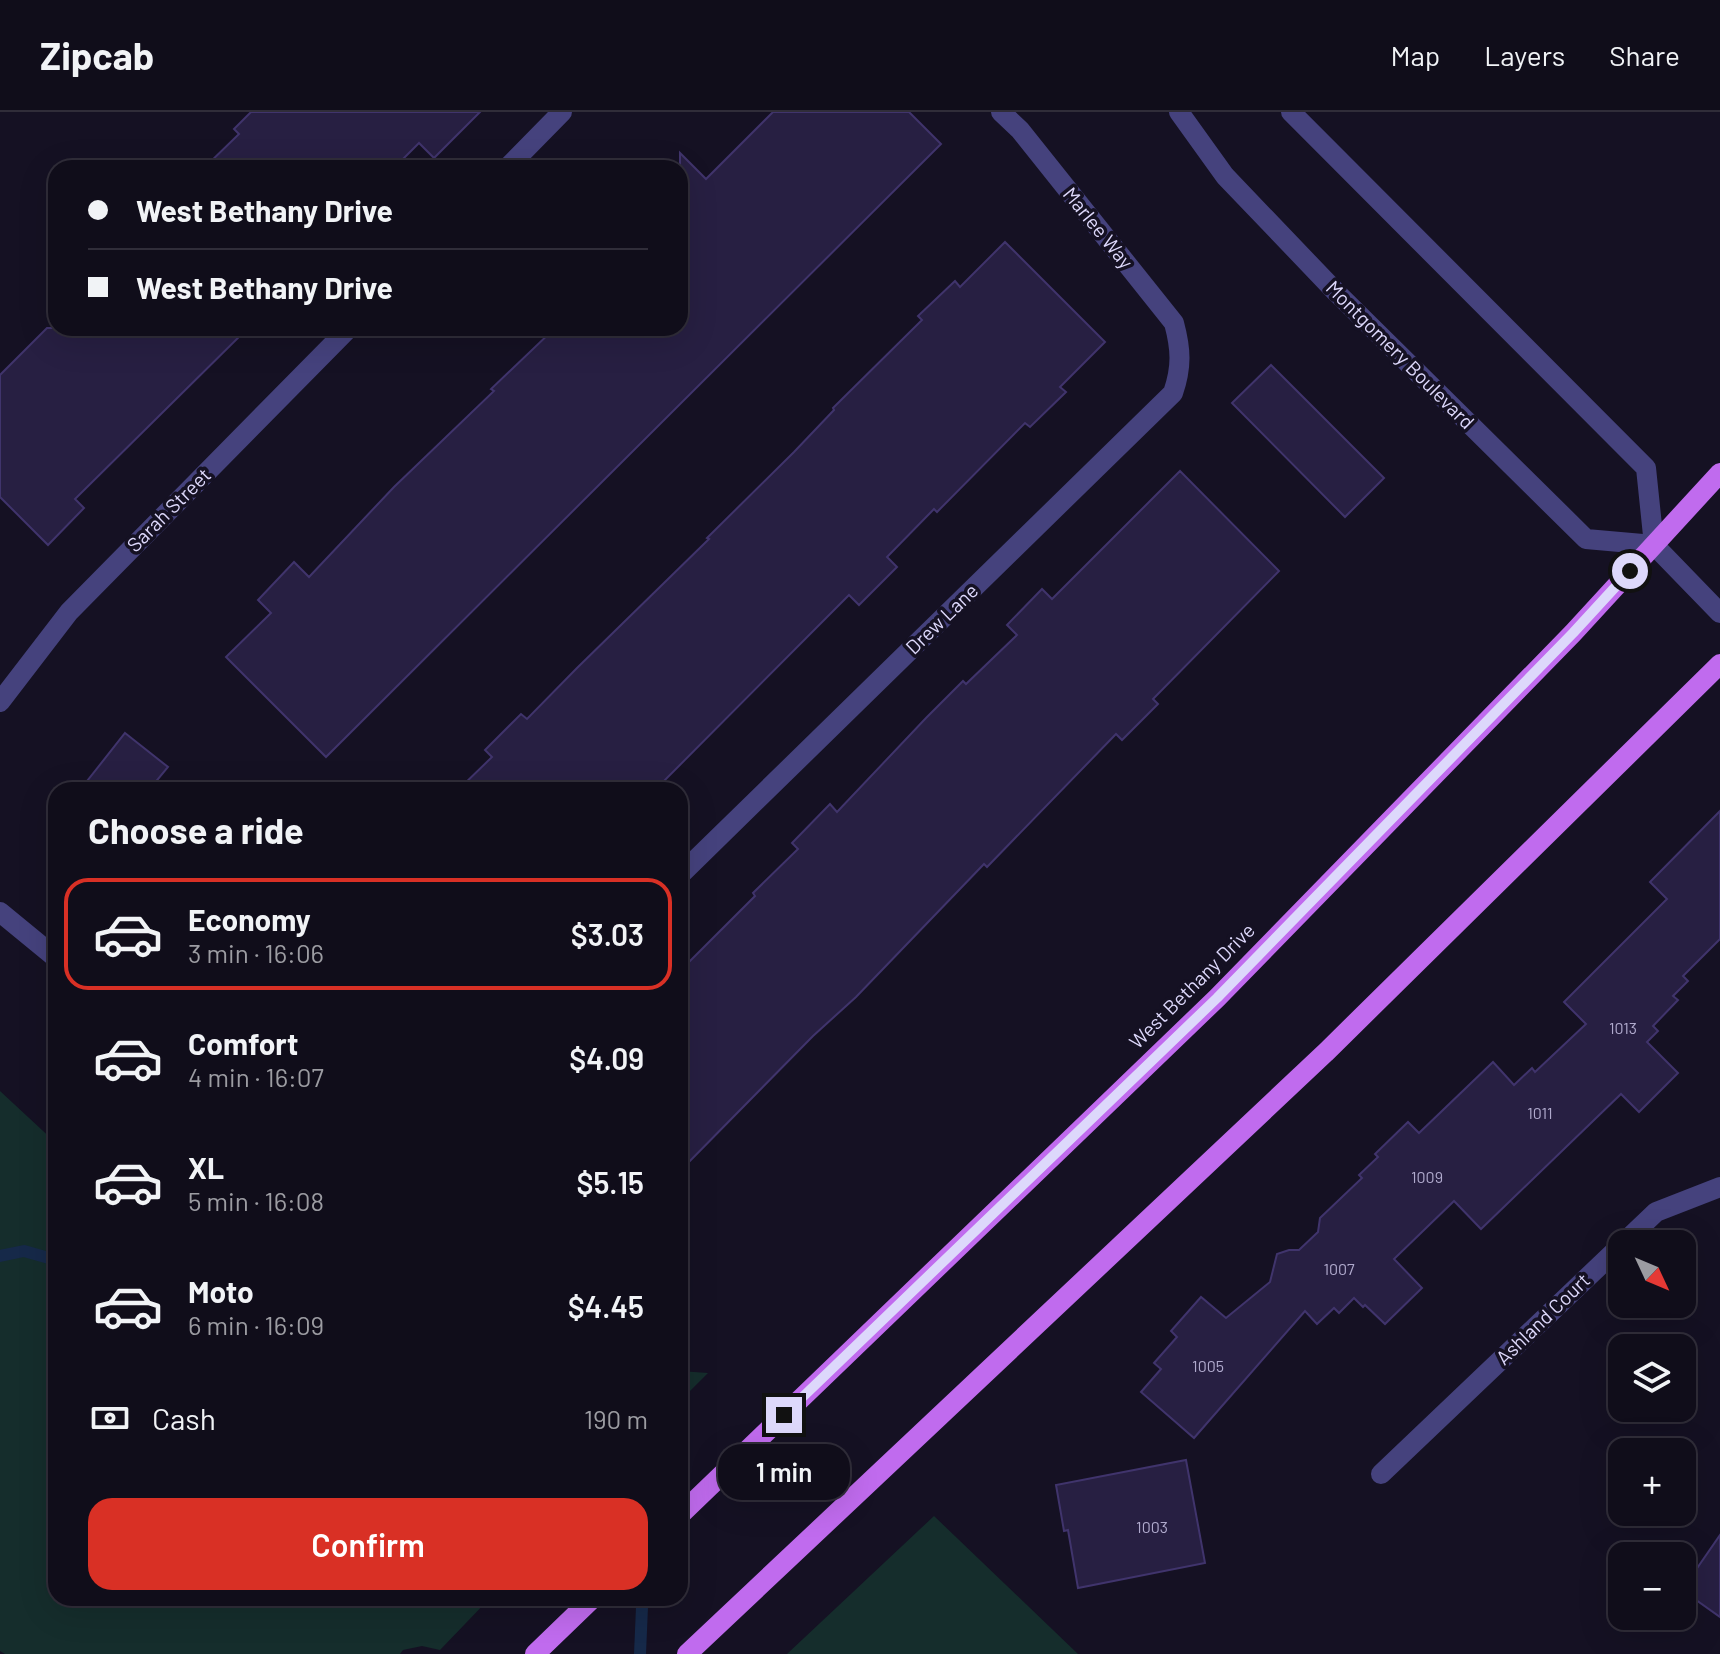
<!DOCTYPE html>
<meta charset="utf-8">
<style>
:root{--surface:#100d1a;--page:#191623;--text:#f1f3f6;--muted:#9c9ca2;--line:#302d39;--accent:#d93025}
body{margin:0;font-family:Barlow,sans-serif;background:var(--page);color:var(--text);height:100vh;display:flex;flex-direction:column;font-size:30px;white-space:nowrap}
*{box-sizing:border-box;margin:0}
p{font-size:26px;color:var(--muted)}
.icon{flex:none;width:44px;height:44px;fill:none;stroke:currentColor;stroke-width:2;stroke-linecap:round;stroke-linejoin:round}
.map{position:relative;flex:1;overflow:hidden}
.side{position:absolute;left:48px;top:670px;width:640px;height:824px;display:flex;flex-direction:column;background:var(--surface);border-radius:24px;box-shadow:0 8px 32px #0002,0 0 0 2px var(--line)}
.side>*{flex:none}
.guide{position:absolute;left:48px;top:48px;width:640px;height:176px;border-radius:24px;box-shadow:0 8px 32px #0002,0 0 0 2px var(--line);display:grid;align-content:center;height:176px;padding:0 40px;background:var(--surface)}
.needle{width:52px;rotate:134deg}
.controls{position:absolute;left:1608px;top:1118px;display:grid;gap:16px}
.controls a{display:grid;place-items:center;width:88px;height:88px;border-radius:16px;background:var(--surface);box-shadow:0 8px 32px #0002,0 0 0 2px var(--line);font-size:40px}
.end{position:absolute;width:36px;height:36px;margin:-18px;border:10px solid #ddd8fb;background:#111;box-shadow:0 0 0 4px #111}
.from{border-radius:50%}
.bubble{position:absolute;height:56px;border-radius:24px;background:var(--surface);box-shadow:0 8px 32px #0002,0 0 0 2px var(--line);font-size:26px;font-weight:600;line-height:56px;text-align:center}
.guide b{display:flex;align-items:center;gap:28px;height:76px;font-size:30px}
.guide b+b{border-top:2px solid var(--line)}
.guide i{width:20px;height:20px;background:var(--text)}
ul{padding:0;list-style:none}
li{display:flex;align-items:center;gap:24px;height:112px;margin:0 16px 12px;padding:0 24px;border:4px solid transparent;border-radius:24px}
li div{flex:1}
li b{display:block;font-size:30px}
li em{font-style:normal;font-weight:600}
li.selected{border-color:var(--accent)}
li>.icon{width:72px;height:72px;stroke-width:1.5}
h2{padding:0 40px;font-size:36px;line-height:96px}
.pay{display:flex;align-items:center;gap:20px;height:88px;padding:0 40px;font-size:30px}
.pay p{margin-inline-start:auto}
.button{display:flex;gap:16px;margin-top:auto;padding:16px 40px}
.button a{flex:1;height:92px;border-radius:24px;background:var(--accent);color:#fff;font-size:32px;font-weight:600;line-height:92px;text-align:center}
header{display:flex;align-items:center;gap:48px;box-sizing:border-box;height:112px;padding:0 40px;background:var(--surface);border-bottom:2px solid var(--line)}
header strong{font-size:38px}
nav{display:flex;gap:44px;margin-inline-start:auto;font-size:28px}
.map>svg:first-child{display:block}
.green{fill:#152d2c}
.lines{fill:none;stroke-linecap:round;stroke-linejoin:round}
.stream{stroke:#162949;stroke-width:12}
.building{fill:#271f42;stroke:#40346c;stroke-width:2}
.minor{stroke:#45427d;stroke-width:20}
.major{stroke:#c06bee;stroke-width:20}
.route{stroke:#ddd8fb;stroke-width:10}
.labels{text-anchor:middle;stroke-width:7;stroke-linejoin:round;paint-order:stroke}
.number-label{font-size:16px;fill:#b0aacd}
.street-label{font-size:20px;fill:#ddd8fb;stroke:#151123}
</style>
<header>
<strong>Zipcab</strong>
<nav><a>Map</a><a>Layers</a><a>Share</a></nav>
</header>
<div class="map">
<svg width="1720" height="1542" viewBox="0 0 1720 1542">
<rect width="100%" height="100%" fill="#151123"/>
<g class="green">
<polygon points="0,979 56,1031 56,1486 490,1486 440,1538 422,1534 403,1538 400,1542 5,1542 0,1539"/>
<polygon points="680,1259 708,1261 680,1289"/>
<polygon points="934,1404 1078,1542 787,1542"/>
</g>
<g class="lines">
<g class="stream">
<polyline points="0,1144 24,1139 56,1148"/>
<polyline points="637,1486 642,1495 640,1542"/>
</g>
</g>
<g class="building">
<polygon points="251,0 480,0 434,46 419,31 394,56 204,56 239,22 234,17"/>
<polygon points="773,0 909,0 941,32 326,645 226,545 271,501 258,488 294,450 309,465 394,375 494,279 491,277 555,216 680,216 680,41 706,67"/>
<polygon points="1005,130 1105,230 1060,275 1066,280 1030,315 1025,311 937,400 934,397 887,445 897,455 859,493 849,483 655,678 458,678 492,645 485,638 521,602 527,607 577,556 709,427 707,426 794,340 834,298 833,296 922,208 918,204 955,169 960,175"/>
<polygon points="47,216 248,216 75,387 84,396 48,433 0,385 0,263"/>
<polygon points="1271,253 1384,366 1345,405 1232,291"/>
<polygon points="1180,359 1279,459 1153,587 1158,592 1122,628 1116,622 987,755 984,752 856,885 813,924 680,1059 680,859 755,784 753,781 798,737 792,731 830,692 837,700 926,606 963,569 966,572 1017,523 1007,513 1042,477 1052,487"/>
<polygon points="125,621 168,655 149,678 80,678"/>
<polygon points="1720,699 1720,827 1683,864 1688,869 1673,884 1678,888 1653,914 1658,919 1647,930 1678,961 1639,1000 1621,982 1481,1117 1454,1089 1394,1147 1422,1176 1385,1212 1365,1193 1363,1195 1354,1186 1339,1201 1334,1196 1317,1212 1305,1199 1194,1326 1141,1280 1161,1257 1154,1251 1177,1225 1171,1219 1201,1185 1226,1206 1270,1170 1277,1142 1289,1138 1299,1138 1318,1120 1320,1106 1362,1066 1359,1063 1378,1045 1375,1042 1408,1010 1419,1021 1493,950 1514,973 1532,956 1535,960 1586,912 1564,890 1667,787 1650,770"/>
<polygon points="1186,1348 1205,1451 1078,1476 1068,1418 1064,1419 1056,1373"/>
<polygon points="1720,1423 1720,1505 1682,1478"/>
</g>
<g class="lines">
<g class="minor">
<polyline points="1179,0 1225,64 1336,180 1586,427 1654,433"/>
<polyline points="1291,0 1646,356 1654,433 1720,501"/>
<polyline points="507,56 562,0"/>
<polyline points="0,590 69,500 349,216"/>
<path d="M 680,763 L 1173,281 C 1182,255 1181,237 1174,211 L 1020,18 L 1001,0"/>
<polyline points="0,800 56,846"/>
<polyline points="1381,1362 1656,1100 1720,1075"/>
</g>
<g class="major">
<polyline points="680,1403 1217,886 1573,521 1720,361"/>
<polyline points="535,1542 593,1486"/>
<polyline points="687,1542 1325,941 1720,552"/>
</g>
</g>
<g class="lines">
<polyline class="route" points="784,1303 1217,886 1573,521 1630,459"/>
</g>
<g class="labels">
<g class="number-label">
<text x="1623" y="922">1013</text>
<text x="1540" y="1007">1011</text>
<text x="1427" y="1071">1009</text>
<text x="1339" y="1163">1007</text>
<text x="1208" y="1260">1005</text>
<text x="1152" y="1421">1003</text>
</g>
<g class="street-label">
<text transform="translate(1098 116) rotate(51)" y="7">Marlee Way</text>
<text transform="translate(1400 243) rotate(45)" y="7">Montgomery Boulevard</text>
<text transform="translate(169 398) rotate(-45)" y="7">Sarah Street</text>
<text transform="translate(942 507) rotate(-44)" y="7">Drew Lane</text>
<text transform="translate(1192 874) rotate(-45)" y="7">West Bethany Drive</text>
<text transform="translate(1543 1207) rotate(-44)" y="7">Ashland Court</text>
</g>
</g>
</svg>
<div class="controls">
<a><svg class="needle" viewBox="-14 -14 28 28"><path d="M0-13l5 13h-10z" fill="#e53935"/><path d="M0 13l5-13h-10z" fill="#9c9ca2"/></svg></a>
<a><svg class="icon" aria-label="layers" viewBox="0 0 24 24"><path d="M12 4l9 5-9 5-9-5zM3 14l9 5 9-5"/></svg></a>
<a>+</a>
<a>−</a>
</div>
<i class="end from" style="left:1630px;top:459px"></i>
<i class="end" style="left:784px;top:1303px"></i>
<div class="bubble" style="left:718px;top:1332px;width:132px">1 min</div>
<div class="guide">
<b><i class="from"></i>West Bethany Drive</b>
<b><i></i>West Bethany Drive</b>
</div>
<section class="side">
<h2>Choose a ride</h2>
<ul>
<li class="selected"><svg class="icon" aria-label="car" viewBox="0 0 24 24"><path d="M5 17H2v-5l4-1 3-4h7l3 4 3 1v5h-3M9 17h6M6 11h13"/><circle cx="7" cy="17" r="2"/><circle cx="17" cy="17" r="2"/></svg><div><b>Economy</b><p>3 min · 16:06</p></div><em>$3.03</em></li>
<li><svg class="icon" aria-label="car" viewBox="0 0 24 24"><path d="M5 17H2v-5l4-1 3-4h7l3 4 3 1v5h-3M9 17h6M6 11h13"/><circle cx="7" cy="17" r="2"/><circle cx="17" cy="17" r="2"/></svg><div><b>Comfort</b><p>4 min · 16:07</p></div><em>$4.09</em></li>
<li><svg class="icon" aria-label="car" viewBox="0 0 24 24"><path d="M5 17H2v-5l4-1 3-4h7l3 4 3 1v5h-3M9 17h6M6 11h13"/><circle cx="7" cy="17" r="2"/><circle cx="17" cy="17" r="2"/></svg><div><b>XL</b><p>5 min · 16:08</p></div><em>$5.15</em></li>
<li><svg class="icon" aria-label="car" viewBox="0 0 24 24"><path d="M5 17H2v-5l4-1 3-4h7l3 4 3 1v5h-3M9 17h6M6 11h13"/><circle cx="7" cy="17" r="2"/><circle cx="17" cy="17" r="2"/></svg><div><b>Moto</b><p>6 min · 16:09</p></div><em>$4.45</em></li>
</ul>
<div class="pay"><svg class="icon" aria-label="cash" viewBox="0 0 24 24"><path d="M3 7h18v10H3z"/><circle cx="12" cy="12" r="2"/></svg>Cash<p>190 m</p></div>
<div class="button"><a>Confirm</a></div>
</section>
</div>
